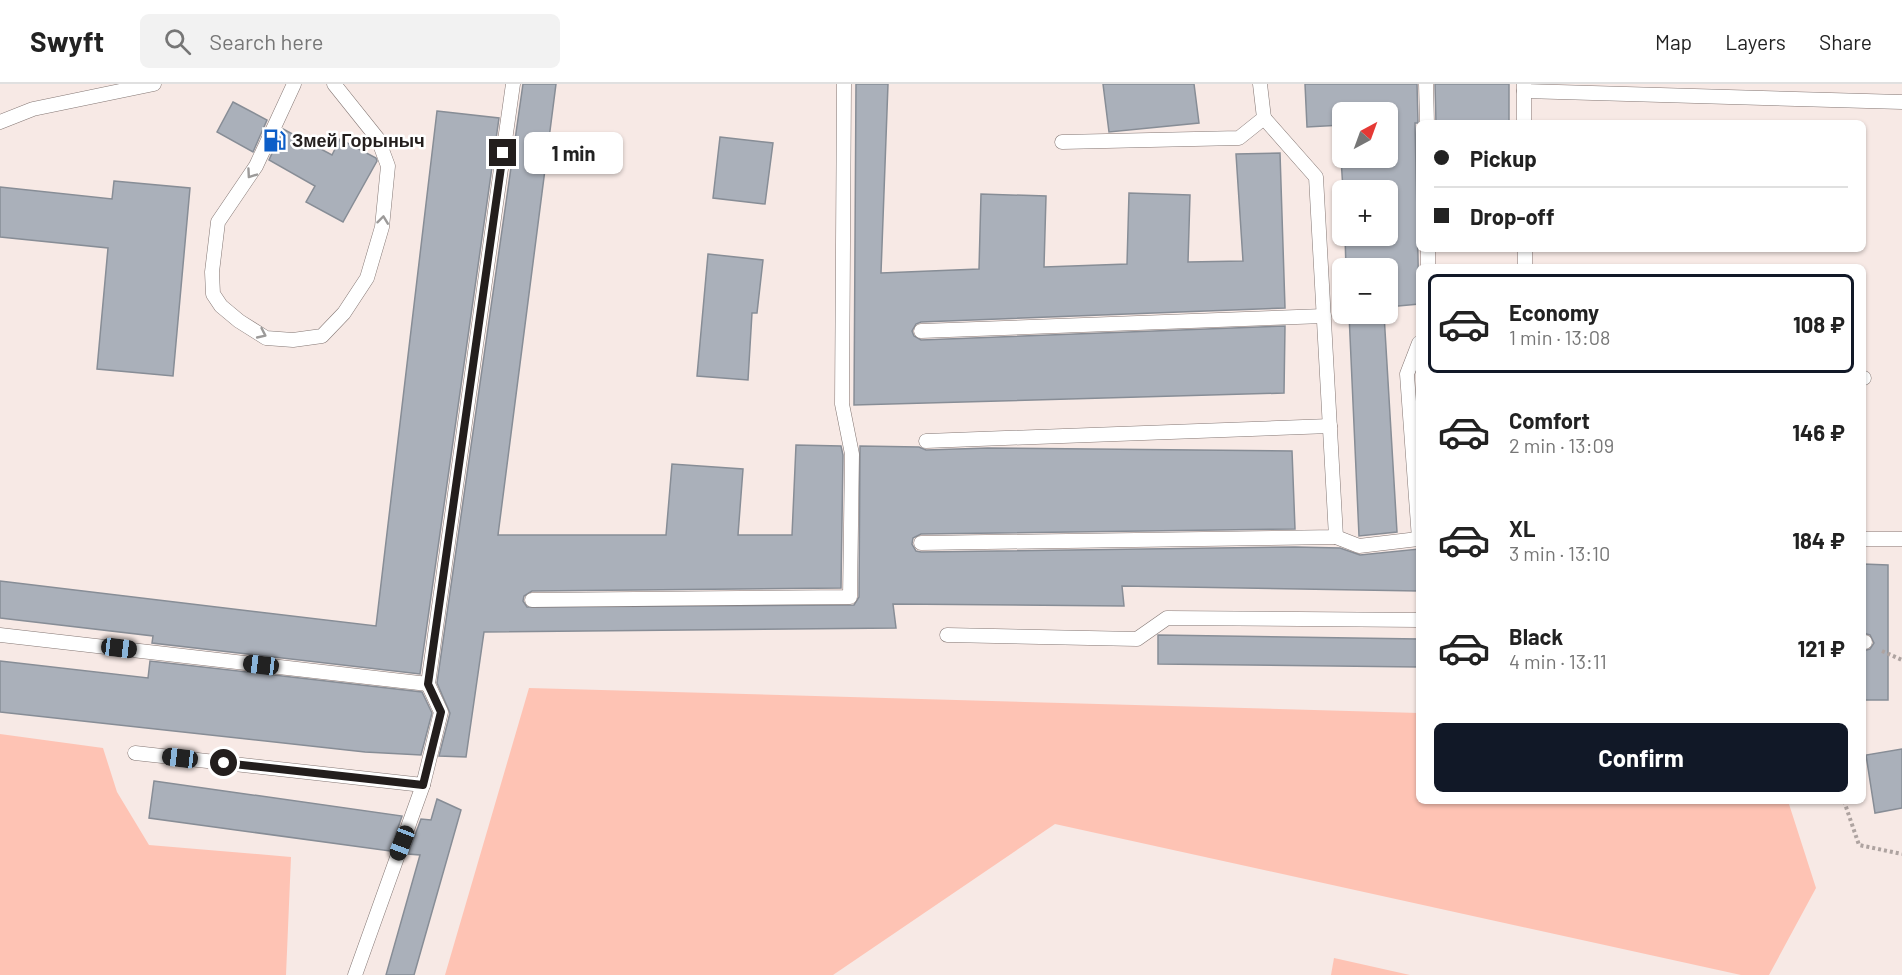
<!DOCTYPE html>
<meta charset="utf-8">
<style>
:root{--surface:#fff;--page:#f2f2f2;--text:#222;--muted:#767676;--line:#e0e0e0;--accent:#111827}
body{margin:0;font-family:Barlow,sans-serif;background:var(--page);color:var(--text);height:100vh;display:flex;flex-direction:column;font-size:22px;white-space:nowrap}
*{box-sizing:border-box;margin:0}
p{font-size:20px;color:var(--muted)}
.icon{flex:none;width:33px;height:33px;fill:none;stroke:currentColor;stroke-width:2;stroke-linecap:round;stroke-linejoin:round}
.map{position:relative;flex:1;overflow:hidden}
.drawer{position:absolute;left:1416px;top:180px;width:450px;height:540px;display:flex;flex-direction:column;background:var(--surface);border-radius:9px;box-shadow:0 2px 4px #0004}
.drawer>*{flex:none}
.hud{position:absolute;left:1416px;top:36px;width:450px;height:132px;border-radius:9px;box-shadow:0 2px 4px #0004;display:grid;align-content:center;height:132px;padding:0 18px;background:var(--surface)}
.needle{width:39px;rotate:41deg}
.tools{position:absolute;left:1332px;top:18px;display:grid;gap:12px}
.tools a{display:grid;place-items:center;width:66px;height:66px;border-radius:9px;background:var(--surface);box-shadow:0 2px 4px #0004;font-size:30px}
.end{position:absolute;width:27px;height:27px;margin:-14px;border:8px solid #231e1d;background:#fff;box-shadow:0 0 0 3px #fff}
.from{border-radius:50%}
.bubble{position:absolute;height:42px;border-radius:9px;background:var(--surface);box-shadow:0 2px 4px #0004;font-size:20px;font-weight:700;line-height:42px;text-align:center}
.car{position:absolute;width:18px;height:36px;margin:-18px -9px;border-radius:8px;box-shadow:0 0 4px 2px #0007;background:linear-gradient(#222 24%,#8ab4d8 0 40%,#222 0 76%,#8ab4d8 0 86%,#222 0)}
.hud b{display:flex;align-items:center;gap:21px;height:57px;font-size:22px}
.hud b+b{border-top:2px solid var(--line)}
.hud i{width:15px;height:15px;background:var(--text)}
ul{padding:10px 0 0;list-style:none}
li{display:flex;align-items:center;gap:18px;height:99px;margin:0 12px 9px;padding:0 6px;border:3px solid transparent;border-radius:9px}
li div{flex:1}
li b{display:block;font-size:22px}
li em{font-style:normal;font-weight:700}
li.active{border-color:var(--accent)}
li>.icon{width:54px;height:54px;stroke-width:1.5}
.primary-button{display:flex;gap:12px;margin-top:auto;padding:12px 18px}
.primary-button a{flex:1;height:69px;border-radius:9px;background:var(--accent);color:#fff;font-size:24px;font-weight:700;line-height:69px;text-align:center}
header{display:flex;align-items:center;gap:36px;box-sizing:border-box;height:84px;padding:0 30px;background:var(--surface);border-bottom:2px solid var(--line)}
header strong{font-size:28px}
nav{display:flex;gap:33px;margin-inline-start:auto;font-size:21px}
.search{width:420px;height:54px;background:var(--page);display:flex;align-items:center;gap:15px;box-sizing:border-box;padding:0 21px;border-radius:9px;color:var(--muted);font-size:22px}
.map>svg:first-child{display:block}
.green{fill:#fec3b4}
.building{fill:#aab0ba;stroke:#878d96;stroke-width:1.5}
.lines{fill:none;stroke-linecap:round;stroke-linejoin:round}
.lane-casing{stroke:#847774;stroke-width:15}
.path{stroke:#aea3a0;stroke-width:4;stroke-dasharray:3 3;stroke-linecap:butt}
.lane{stroke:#fff;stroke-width:14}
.oneway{stroke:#9c9a99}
.route{stroke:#231e1d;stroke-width:8}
.labels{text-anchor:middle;stroke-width:5;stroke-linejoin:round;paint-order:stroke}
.poi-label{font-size:18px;font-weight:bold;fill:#231e1d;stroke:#fff;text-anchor:start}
</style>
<header>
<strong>Swyft</strong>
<div class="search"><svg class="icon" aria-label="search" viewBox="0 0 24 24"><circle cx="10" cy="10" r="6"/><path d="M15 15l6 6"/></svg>Search here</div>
<nav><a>Map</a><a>Layers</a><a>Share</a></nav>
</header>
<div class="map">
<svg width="1902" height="891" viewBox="0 0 1902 891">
<rect width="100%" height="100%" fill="#f7e9e5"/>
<g class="green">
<polygon points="529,604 1419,629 1419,717 1788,717 1816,804 1769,891 1741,891 1055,740 833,891 445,891"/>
<polygon points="0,650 103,664 117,708 149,761 291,773 286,891 0,891"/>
<polygon points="1334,874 1410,891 1331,891"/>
</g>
<g class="building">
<polygon points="523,0 556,0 498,451 666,451 672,380 743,385 738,451 792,451 796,361 841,362 843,371 841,504 532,507 524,512 523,517 527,523 854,521 859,513 860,362 919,363 926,366 988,364 1292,367 1295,445 921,450 913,454 912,460 916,467 921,468 1295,463 1340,464 1360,471 1419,465 1419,507 1122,502 1124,522 893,520 896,544 484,548 466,673 439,672 450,629 437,599"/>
<polygon points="856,0 888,0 881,189 979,185 981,110 1046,112 1044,183 1127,180 1129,109 1190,111 1188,178 1243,177 1236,70 1280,69 1285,224 921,238 916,240 912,247 914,252 921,256 1285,242 1284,309 854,321"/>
<polygon points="1103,0 1194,0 1199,39 1109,48"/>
<polygon points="1305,0 1417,0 1418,39 1415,39 1419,220 1388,223 1388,184 1346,184 1345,152 1388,152 1388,106 1343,106 1341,74 1388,74 1388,28 1342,28 1342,41 1307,43"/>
<polygon points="1435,0 1509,0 1509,39 1436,39"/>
<polygon points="233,18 267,36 253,68 217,48"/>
<polygon points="437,27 499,34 420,590 152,559 153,552 0,534 0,497 376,542"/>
<polygon points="283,45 332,71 340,55 376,74 377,77 343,138 306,118 315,102 269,76"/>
<polygon points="720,53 773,59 765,120 713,114"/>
<polygon points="114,97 190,104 173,292 97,285 108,164 0,153 0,103 112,115"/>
<polygon points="708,170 763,176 757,229 752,229 748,296 697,292"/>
<polygon points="1349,230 1384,230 1397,448 1359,452"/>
<polygon points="1863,480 1888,481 1888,616 1863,616 1863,567 1870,565 1874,559 1870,551 1863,549"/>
<polygon points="1158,551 1419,555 1419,583 1158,580"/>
<polygon points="0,577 148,594 150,577 422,608 432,629 421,671 365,668 0,628"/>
<polygon points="1902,665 1902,724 1875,729 1866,671"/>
<polygon points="154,697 402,732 390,767 149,734"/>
<polygon points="437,715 461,726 414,891 386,891 420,771 408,770 421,735 431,736"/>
</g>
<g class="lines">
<defs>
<g id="lane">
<polyline points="294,0 256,82 218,138 212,188 213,210 221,222 239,237 266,254 293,256 322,252 344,229 367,194 382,143 388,82 378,55 334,0"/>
<polyline points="1426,0 1427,39"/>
<polyline points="1524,0 1524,39"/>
<polyline points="1524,7 1902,18"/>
<polyline points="0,38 33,25 154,0"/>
<polyline points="1062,58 1239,54 1264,34 1260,0"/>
<polyline points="1525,165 1525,183"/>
<polyline points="1428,183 1428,165"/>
<polyline points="921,247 1324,232"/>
<polyline points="1419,259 1407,290 1419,455"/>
<polyline points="1863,294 1864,294"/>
<polyline points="926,357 1330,342"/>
<polyline points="1336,453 1359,462 1418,455"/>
<polyline points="1863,455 1902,455"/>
<polyline points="921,459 1336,453 1316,93 1264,34"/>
<polyline points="532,516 850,513 852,370 842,320 844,0"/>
<polyline points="0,551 428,600 513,0"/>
<polyline points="947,551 1137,555 1167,534 1419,536"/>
<polyline points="1863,558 1865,558"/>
<polyline points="135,669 423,701 441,628 428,600"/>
<polyline points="355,891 423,701"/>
</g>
</defs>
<use href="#lane" class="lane-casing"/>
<g class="path">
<polyline points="1882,567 1902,576"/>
<polyline points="1844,717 1859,761 1902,770"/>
</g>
<use href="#lane" class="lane"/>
</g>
<defs><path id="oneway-chevron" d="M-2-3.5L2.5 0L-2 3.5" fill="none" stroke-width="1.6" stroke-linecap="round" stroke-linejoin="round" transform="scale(1.5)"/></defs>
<g class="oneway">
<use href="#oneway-chevron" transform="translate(251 90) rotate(125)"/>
<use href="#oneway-chevron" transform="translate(383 136) rotate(-83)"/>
<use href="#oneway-chevron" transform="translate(262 250) rotate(25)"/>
</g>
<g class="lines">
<polyline class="route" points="224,679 423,701 441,628 428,600 503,69"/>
</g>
<defs>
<symbol id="fuel-bare" viewBox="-9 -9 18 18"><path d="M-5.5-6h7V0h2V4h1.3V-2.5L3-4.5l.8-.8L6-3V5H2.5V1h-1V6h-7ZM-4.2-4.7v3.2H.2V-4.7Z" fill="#0d5ec8" stroke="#fff" stroke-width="2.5" paint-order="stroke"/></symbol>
</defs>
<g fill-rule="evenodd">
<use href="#fuel-bare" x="258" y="40" width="33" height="33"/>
</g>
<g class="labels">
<g class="poi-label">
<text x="292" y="63">Змей Горыныч</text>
</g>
</g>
</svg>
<div class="tools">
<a><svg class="needle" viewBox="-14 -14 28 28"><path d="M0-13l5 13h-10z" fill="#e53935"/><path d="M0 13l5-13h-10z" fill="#767676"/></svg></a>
<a>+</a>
<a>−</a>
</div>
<i class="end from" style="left:224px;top:679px"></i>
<i class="end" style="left:503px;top:69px"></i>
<div class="bubble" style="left:524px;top:48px;width:99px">1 min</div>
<i class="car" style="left:119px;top:564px;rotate:97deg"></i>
<i class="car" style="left:261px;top:581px;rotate:277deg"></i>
<i class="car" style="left:180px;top:674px;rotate:277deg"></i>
<i class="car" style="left:402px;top:759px;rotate:201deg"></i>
<div class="hud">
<b><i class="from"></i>Pickup</b>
<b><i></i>Drop-off</b>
</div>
<section class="drawer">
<ul>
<li class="active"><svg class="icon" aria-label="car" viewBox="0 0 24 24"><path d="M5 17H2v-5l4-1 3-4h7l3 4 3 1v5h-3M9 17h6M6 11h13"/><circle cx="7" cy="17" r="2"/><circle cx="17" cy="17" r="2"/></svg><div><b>Economy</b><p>1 min · 13:08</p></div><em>108 ₽</em></li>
<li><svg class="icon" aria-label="car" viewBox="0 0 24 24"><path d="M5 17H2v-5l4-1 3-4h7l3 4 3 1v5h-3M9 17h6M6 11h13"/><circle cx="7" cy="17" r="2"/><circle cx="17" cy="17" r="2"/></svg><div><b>Comfort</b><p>2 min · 13:09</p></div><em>146 ₽</em></li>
<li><svg class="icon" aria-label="car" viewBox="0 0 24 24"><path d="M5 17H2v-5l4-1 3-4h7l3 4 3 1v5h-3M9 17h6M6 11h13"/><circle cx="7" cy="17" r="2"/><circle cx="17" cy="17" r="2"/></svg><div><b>XL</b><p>3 min · 13:10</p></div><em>184 ₽</em></li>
<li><svg class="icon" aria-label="car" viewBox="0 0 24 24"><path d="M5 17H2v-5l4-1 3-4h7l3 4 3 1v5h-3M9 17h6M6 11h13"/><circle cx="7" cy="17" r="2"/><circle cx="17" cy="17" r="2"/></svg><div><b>Black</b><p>4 min · 13:11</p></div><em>121 ₽</em></li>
</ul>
<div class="primary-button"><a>Confirm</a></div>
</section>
</div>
